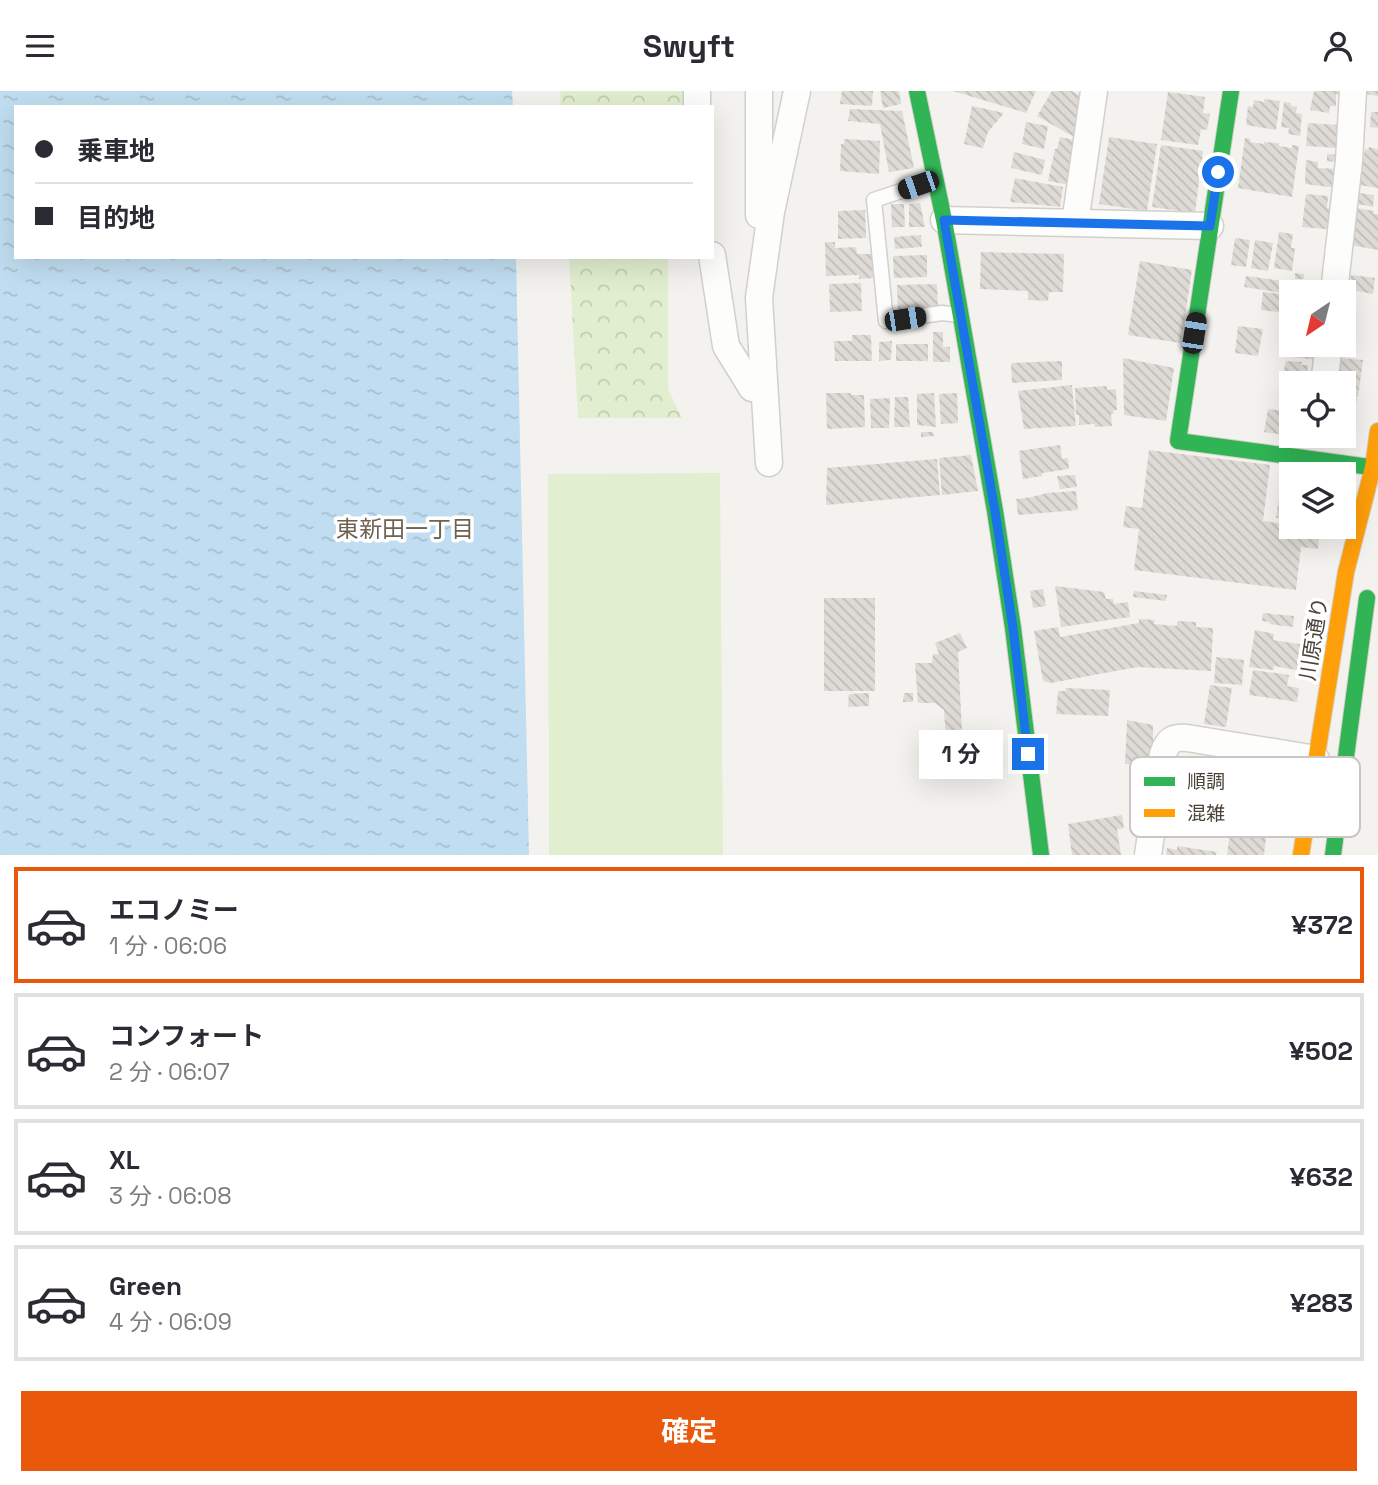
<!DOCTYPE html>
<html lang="ja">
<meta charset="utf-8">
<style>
:root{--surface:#fff;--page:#f2f2f3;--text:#2b2b33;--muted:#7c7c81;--line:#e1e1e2;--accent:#ea580c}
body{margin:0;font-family:"Space Grotesk","Noto Sans JP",sans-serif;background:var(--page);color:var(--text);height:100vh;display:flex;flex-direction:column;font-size:26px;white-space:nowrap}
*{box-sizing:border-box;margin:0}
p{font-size:23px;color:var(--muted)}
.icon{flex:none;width:38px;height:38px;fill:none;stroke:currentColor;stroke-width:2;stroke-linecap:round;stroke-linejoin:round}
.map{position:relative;height:764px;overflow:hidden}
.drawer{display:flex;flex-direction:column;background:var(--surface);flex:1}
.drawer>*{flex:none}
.guide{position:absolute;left:14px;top:14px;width:700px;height:154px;border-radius:0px;box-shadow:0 7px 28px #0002;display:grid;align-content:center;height:154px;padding:0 21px;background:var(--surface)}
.needle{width:46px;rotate:215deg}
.fabs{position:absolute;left:1279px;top:189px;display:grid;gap:14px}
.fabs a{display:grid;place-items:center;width:77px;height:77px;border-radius:0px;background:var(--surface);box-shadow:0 7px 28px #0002;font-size:35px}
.end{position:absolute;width:32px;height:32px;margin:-16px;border:9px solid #1a73e8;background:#fff;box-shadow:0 0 0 4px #fff}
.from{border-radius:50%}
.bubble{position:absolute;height:49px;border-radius:0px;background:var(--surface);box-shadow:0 7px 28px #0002;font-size:23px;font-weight:700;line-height:49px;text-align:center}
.car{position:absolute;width:21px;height:42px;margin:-21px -10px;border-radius:9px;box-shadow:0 0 5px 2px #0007;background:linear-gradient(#222 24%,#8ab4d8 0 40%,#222 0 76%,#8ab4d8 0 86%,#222 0)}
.guide b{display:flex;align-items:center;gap:24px;height:66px;font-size:26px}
.guide b+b{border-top:2px solid var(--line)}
.guide i{width:18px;height:18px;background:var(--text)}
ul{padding:12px 0 0;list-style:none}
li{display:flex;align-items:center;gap:21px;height:116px;margin:0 14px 10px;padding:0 7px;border:4px solid var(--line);border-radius:0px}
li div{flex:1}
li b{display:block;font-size:26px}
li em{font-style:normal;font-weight:700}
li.on{border-color:var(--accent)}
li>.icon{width:63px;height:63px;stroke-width:1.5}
.button{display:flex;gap:14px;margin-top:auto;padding:14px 21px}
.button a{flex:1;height:80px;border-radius:0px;background:var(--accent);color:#fff;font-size:28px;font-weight:700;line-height:80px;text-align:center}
header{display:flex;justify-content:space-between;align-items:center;height:91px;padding:0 21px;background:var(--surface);font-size:32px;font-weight:700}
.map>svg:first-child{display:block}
.grass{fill:#e1eecf}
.park{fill:url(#park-crowns)}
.water{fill:url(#water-ripples)}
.building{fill:url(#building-back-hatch)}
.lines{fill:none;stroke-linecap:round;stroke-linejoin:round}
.lane-casing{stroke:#d2d0cb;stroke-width:17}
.street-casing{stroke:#d2d0cb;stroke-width:29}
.fast-casing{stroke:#d3cfc5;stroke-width:18}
.slow-casing{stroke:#d3cfc5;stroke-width:18}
.lane{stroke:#fdfdfc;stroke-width:14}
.street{stroke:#fdfdfc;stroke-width:26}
.fast{stroke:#30b455;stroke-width:16}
.slow{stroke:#ff9f0a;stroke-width:16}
.route{stroke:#1a73e8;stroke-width:9}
.labels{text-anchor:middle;stroke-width:7;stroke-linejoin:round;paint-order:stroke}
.street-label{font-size:21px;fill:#4b4439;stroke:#fff}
.neighbourhood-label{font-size:23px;fill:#6e6250;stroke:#fff}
.key{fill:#fff;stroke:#c9c7c4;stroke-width:2}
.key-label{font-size:19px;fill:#4b4439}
</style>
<header><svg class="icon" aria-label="menu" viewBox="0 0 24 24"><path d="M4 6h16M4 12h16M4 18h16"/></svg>Swyft<svg class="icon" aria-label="person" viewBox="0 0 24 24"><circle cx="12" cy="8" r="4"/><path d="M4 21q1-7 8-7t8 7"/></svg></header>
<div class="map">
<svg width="1378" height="764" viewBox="0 0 1378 764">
<defs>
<pattern id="park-crowns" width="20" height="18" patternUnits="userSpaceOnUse" patternTransform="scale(1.75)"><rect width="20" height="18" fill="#e1eecf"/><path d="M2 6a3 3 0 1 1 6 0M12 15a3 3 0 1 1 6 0" fill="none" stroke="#c3cdb2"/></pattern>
<pattern id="water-ripples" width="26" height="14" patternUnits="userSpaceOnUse" patternTransform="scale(1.75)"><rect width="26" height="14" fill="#c0ddf1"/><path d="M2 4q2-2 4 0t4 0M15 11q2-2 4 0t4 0" fill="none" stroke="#a6bfcf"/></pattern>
<pattern id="building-back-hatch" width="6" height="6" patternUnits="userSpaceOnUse" patternTransform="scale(1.75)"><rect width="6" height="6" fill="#dedbd6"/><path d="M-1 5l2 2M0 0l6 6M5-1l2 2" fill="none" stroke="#c0bdb8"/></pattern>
</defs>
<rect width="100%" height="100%" fill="#f4f2ee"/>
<polygon class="grass" points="720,382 723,764 549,764 548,383"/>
<g class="park">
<polygon points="560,0 684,0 684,16 561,16"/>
<polygon points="569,166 668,166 668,298 682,327 578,327"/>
</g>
<polygon class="water" points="0,0 512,0 513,16 16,16 16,166 516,166 529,764 0,764"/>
<g class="building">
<polygon points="842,0 873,0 872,15 840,13"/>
<polygon points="880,0 899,0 901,13 883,17"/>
<polygon points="953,0 1036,0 1026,22"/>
<polygon points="1052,0 1072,0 1085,8 1076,47 1037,25"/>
<polygon points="1314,0 1342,0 1342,4 1336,3 1336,15 1330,15 1329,22 1310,19"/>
<polygon points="1366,0 1378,0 1378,5 1366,3"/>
<polygon points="1168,1 1205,6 1203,22 1210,23 1207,39 1201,38 1198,54 1161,49"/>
<polygon points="1264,8 1280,10 1276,39 1246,34 1248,15 1253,16 1254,9 1264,11"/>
<polygon points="1284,11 1291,12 1291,15 1297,16 1296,22 1302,23 1300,45 1288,43 1289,37 1281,36"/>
<polygon points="972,15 1004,22 988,41 983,57 964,53"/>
<polygon points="850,18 902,20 914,77 889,81 880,33 848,30"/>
<polygon points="1371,21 1378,21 1378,37 1370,36"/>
<polygon points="1026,31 1048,35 1044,58 1022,53"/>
<polygon points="1308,32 1339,34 1338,57 1306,55"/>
<polygon points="1060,46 1077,50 1070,94 1048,90 1055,58 1057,58"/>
<polygon points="1109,46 1157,53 1147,120 1099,113"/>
<polygon points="1245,47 1251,48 1250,51 1264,53 1264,51 1279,52 1279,55 1292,57 1292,54 1299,55 1292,106 1238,97"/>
<polygon points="844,48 880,50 879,83 840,80 841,53 844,53"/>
<polygon points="1161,54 1203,60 1195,122 1152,116"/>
<polygon points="1369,56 1378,58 1378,97 1359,94 1365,58 1368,59"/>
<polygon points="1014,61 1045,69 1042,84 1011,77"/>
<polygon points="1327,63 1342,64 1342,72 1327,70"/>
<polygon points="1306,69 1318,71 1318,77 1340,78 1338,97 1305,93"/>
<polygon points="1015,87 1063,96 1060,116 1010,111"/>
<polygon points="1359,102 1374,104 1373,116 1358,113"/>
<polygon points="1306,103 1328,105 1327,117 1339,118 1337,139 1302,136"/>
<polygon points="920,112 925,136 909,136 909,113"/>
<polygon points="891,113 904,113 905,136 892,136"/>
<polygon points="1356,117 1374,120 1373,123 1378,123 1378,159 1350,154"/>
<polygon points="865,119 866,147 838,148 838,120"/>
<polygon points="1279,141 1293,143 1291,157 1295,157 1292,180 1274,177"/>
<polygon points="921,144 922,156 895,158 894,146"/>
<polygon points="1235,147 1250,149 1246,176 1231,174"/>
<polygon points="1255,149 1273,152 1268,180 1251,177"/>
<polygon points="825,151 835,151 835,157 856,156 857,163 872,163 873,187 859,188 859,184 826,185"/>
<polygon points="981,161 1064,163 1063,201 1049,201 1048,210 1028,209 1028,200 980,198"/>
<polygon points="927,164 927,186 894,187 893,165"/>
<polygon points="1140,170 1192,179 1181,252 1128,244"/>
<polygon points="1295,182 1304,183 1304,188 1295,188"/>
<polygon points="1351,184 1375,187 1373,203 1350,199"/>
<polygon points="1246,185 1291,191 1289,203 1244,196"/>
<polygon points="861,192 862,220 830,221 829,193"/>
<polygon points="937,193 938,219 898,220 897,194"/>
<polygon points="1263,201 1289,204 1287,222 1261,219"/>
<polygon points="1238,235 1263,238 1258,265 1235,262"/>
<polygon points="1288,236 1292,237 1292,254 1321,254 1319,269 1284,265"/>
<polygon points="933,241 943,241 943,256 950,256 950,271 933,271"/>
<polygon points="852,244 871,244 872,270 835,270 834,250 852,250"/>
<polygon points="892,250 891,269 879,270 879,251"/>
<rect x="896" y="253" width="32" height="17"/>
<polygon points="1123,267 1174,277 1166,330 1124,324"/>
<polygon points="1341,267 1363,269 1358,306 1344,304 1344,292 1338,292"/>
<polygon points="1062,270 1062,289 1012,292 1011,272"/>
<polygon points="1286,270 1302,271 1301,274 1308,274 1307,285 1319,286 1318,292 1292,292 1292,315 1287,314 1289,305 1284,304 1285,288 1282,288"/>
<polygon points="1072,294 1076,335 1024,338 1018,300"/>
<polygon points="1107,295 1107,299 1116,298 1117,319 1114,319 1113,323 1111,323 1112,335 1095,336 1095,333 1079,334 1079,324 1076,324 1075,297"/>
<polygon points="826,302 851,302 851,304 864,304 865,336 827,338"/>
<polygon points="934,302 936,336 917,334 917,303"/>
<polygon points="957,302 958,332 941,333 939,303"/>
<polygon points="895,306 908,306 910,336 894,336"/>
<polygon points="1344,306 1357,308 1352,346 1344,345"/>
<polygon points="890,307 889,337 871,337 870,308"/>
<polygon points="1268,318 1292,321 1292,345 1264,341"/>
<polygon points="921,341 933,341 934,345 921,346"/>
<polygon points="1060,354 1062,368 1068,367 1069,378 1042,382 1042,385 1023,388 1019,360"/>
<polygon points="1149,359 1270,374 1263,430 1292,434 1292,436 1320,437 1318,458 1301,456 1296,499 1134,479 1139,438 1123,436 1126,415 1142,417"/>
<polygon points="971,364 978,400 942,404 939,367"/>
<polygon points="937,368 940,404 826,414 827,377"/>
<polygon points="1075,384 1077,396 1060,398 1057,385"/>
<polygon points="1282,388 1292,389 1292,428 1276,427"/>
<polygon points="1076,400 1078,419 1018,424 1016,408 1032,406 1047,402"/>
<polygon points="1055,495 1104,501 1106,508 1113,508 1114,513 1128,511 1130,526 1061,536"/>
<polygon points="1043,498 1046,515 1033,517 1030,500"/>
<polygon points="1134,500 1167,504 1166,510 1133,506"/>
<rect x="824" y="507" width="51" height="93"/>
<polygon points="1263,522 1294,525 1293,536 1269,533 1270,531 1262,530"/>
<polygon points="1139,528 1155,529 1154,533 1177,535 1177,530 1196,531 1196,536 1213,537 1211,580 1137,576 1051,592 1043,590 1034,540 1058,536 1060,546 1139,532"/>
<polygon points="1255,539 1274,543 1273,549 1306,554 1302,580 1274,575 1273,579 1249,576"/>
<polygon points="960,542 967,557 958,561 963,660 947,660 944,619 935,612 918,612 915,572 932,572 933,563 939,563 935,552"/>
<polygon points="1216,566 1244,569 1242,594 1214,592"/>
<polygon points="1253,579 1289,584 1287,595 1299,597 1297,611 1249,604"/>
<polygon points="1210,594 1232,597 1226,636 1204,633"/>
<polygon points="1066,597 1110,599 1108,625 1056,623 1058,600 1066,600"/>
<polygon points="869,602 869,615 848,616 849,603"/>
<polygon points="904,602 913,602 913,611 903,611"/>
<polygon points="1127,629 1153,634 1153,660 1150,660 1150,674 1125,673"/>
<polygon points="1122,724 1124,737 1117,738 1121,764 1072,764 1068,733"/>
<polygon points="1253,739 1265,740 1264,747 1266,747 1264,764 1227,764 1230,742 1253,745"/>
<polygon points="1177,755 1217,761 1216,764 1166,764 1167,757 1177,759"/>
</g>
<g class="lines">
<defs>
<polyline id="lane" points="934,89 874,109 886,230 942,222 960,224"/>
<g id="street">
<polyline points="697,0 697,16"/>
<polyline points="759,0 759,124"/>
<polyline points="944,129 1210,135"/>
<polyline points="1075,132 1094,0"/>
<polyline points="712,164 726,255 752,297 764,297"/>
<polyline points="1334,201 1349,70 1353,0"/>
<polyline points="1324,292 1329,254"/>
<polyline points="769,372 759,207 771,121 797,0"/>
<path d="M 1148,764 L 1163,663 C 1168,649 1172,646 1187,647 L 1316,668"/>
</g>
<g id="fast">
<polyline points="917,0 944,129 995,420 1013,537 1041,764"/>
<polyline points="1231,0 1178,350 1378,377"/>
<polyline points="1333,764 1367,507"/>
</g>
<polyline id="slow" points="1301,764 1346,481 1373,376 1378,340"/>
</defs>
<use href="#lane" class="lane-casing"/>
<use href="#street" class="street-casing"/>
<use href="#fast" class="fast-casing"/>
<use href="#slow" class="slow-casing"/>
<use href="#lane" class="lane"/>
<use href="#street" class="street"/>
<use href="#fast" class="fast"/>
<use href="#slow" class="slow"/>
</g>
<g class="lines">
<polyline class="route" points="1028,663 1013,537 995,420 944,129 1210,135 1218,81"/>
</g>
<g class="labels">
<g class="street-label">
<text transform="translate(1314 548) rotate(-81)" y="7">川原通り</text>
</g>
<g class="neighbourhood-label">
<text x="405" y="446">東新田一丁目</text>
</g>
</g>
<rect x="1130" y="666" width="230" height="80" rx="10" class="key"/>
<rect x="1144" y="686" width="31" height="9" fill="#30b455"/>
<rect x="1144" y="718" width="31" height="8" fill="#ff9f0a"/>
<g class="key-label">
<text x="1187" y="697">順調</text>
<text x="1187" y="729">混雑</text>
</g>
</svg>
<div class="fabs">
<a><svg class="needle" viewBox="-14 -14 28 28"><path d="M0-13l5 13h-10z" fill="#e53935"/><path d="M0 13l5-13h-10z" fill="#7c7c81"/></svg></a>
<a><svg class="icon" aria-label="locate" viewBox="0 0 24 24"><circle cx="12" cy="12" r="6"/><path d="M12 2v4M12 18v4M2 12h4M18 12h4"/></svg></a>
<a><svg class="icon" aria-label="layers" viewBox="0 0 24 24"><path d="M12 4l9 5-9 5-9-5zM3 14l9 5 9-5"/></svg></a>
</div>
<i class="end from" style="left:1218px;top:81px"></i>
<i class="end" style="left:1028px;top:663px"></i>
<div class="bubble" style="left:919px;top:639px;width:84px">1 分</div>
<i class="car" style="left:918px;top:94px;rotate:251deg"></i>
<i class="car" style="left:905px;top:228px;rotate:81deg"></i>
<i class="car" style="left:1194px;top:242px;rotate:9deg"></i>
<div class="guide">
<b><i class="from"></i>乗車地</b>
<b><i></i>目的地</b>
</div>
</div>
<section class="drawer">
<ul>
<li class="on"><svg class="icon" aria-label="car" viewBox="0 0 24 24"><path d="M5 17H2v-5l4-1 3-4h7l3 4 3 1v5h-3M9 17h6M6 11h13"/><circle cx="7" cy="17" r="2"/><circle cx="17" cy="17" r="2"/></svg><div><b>エコノミー</b><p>1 分 · 06:06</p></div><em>¥372</em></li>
<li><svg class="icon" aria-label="car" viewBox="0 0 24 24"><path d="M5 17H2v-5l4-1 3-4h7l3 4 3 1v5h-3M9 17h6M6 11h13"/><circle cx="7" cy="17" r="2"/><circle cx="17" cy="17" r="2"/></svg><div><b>コンフォート</b><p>2 分 · 06:07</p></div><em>¥502</em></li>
<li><svg class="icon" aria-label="car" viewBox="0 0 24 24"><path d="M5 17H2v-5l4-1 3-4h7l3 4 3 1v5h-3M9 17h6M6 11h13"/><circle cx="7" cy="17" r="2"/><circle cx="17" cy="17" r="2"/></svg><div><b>XL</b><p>3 分 · 06:08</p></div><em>¥632</em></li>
<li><svg class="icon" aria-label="car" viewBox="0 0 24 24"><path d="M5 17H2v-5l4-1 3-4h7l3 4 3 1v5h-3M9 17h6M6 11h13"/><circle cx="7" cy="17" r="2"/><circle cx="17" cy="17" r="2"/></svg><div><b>Green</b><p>4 分 · 06:09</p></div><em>¥283</em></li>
</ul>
<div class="button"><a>確定</a></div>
</section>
